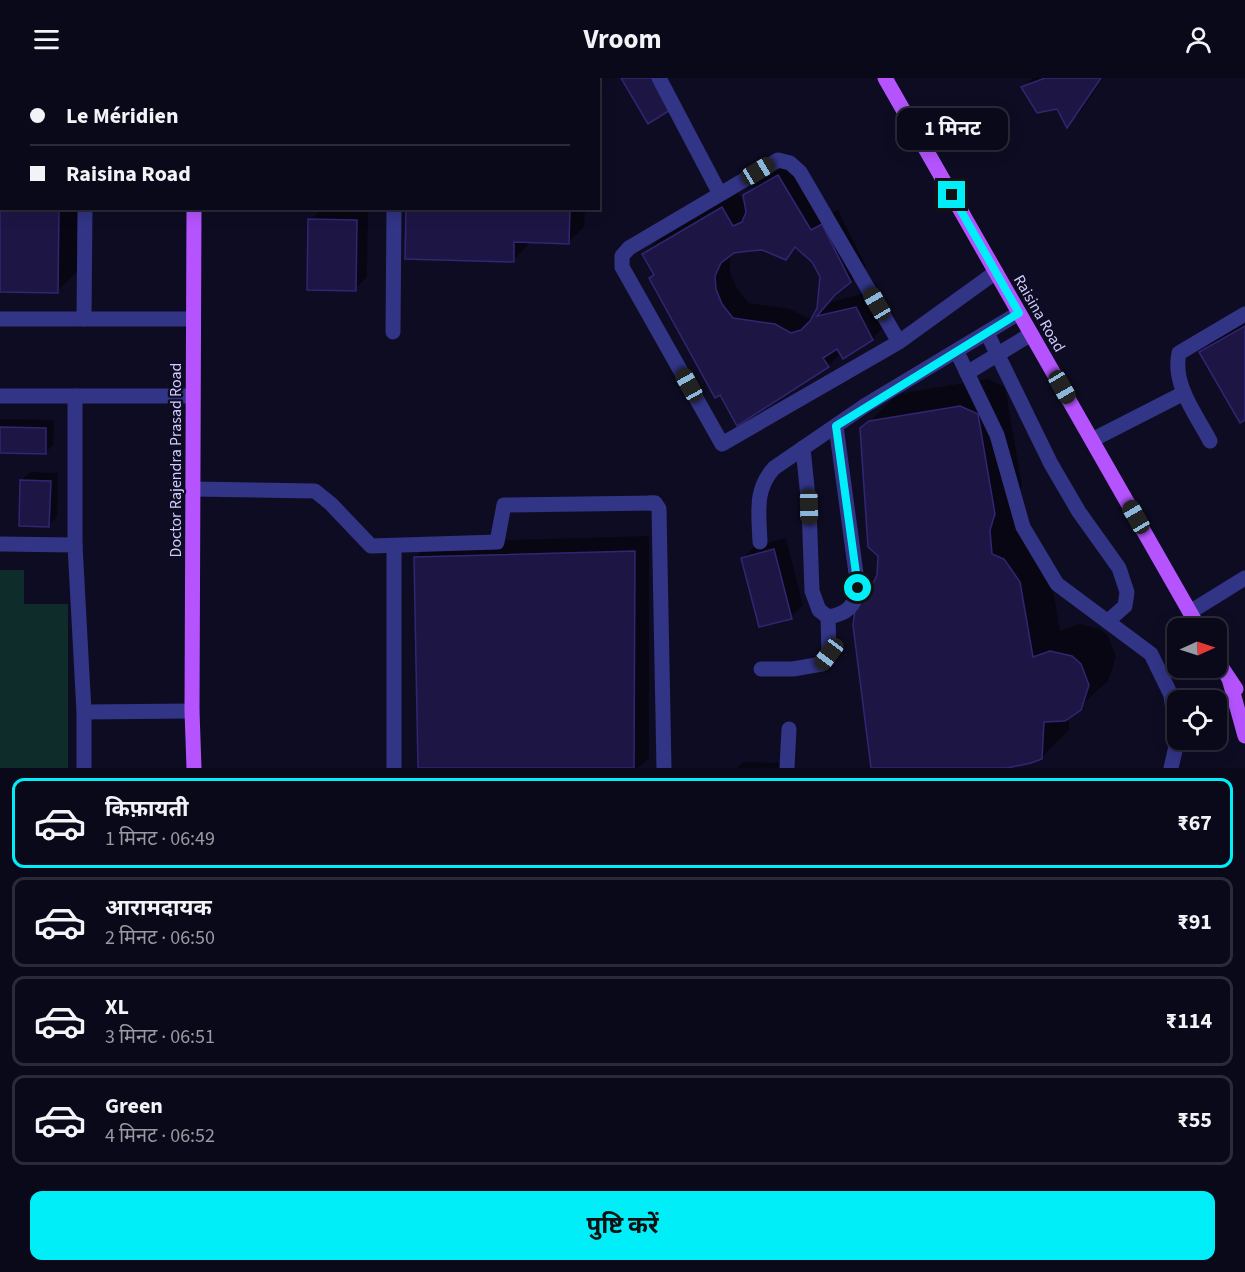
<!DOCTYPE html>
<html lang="hi">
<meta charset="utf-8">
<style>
:root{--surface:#0a091a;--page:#181727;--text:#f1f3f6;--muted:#999aa2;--line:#2a2a39;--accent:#00eef8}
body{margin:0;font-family:"Source Sans 3","Noto Sans Devanagari",sans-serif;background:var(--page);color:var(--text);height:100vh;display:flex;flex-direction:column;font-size:22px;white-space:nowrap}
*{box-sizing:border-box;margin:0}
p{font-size:20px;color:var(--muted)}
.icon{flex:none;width:33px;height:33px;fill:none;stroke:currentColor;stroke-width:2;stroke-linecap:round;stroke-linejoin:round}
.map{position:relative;height:690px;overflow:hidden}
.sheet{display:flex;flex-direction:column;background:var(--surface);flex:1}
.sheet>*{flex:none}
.guide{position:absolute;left:0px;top:0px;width:600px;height:132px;box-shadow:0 3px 15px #0003,0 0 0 2px var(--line);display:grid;align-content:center;height:132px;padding:0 30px;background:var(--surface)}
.needle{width:39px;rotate:87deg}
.fabs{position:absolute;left:1167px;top:540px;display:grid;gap:12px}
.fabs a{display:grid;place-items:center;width:60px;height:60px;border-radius:12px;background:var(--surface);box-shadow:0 3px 15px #0003,0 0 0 2px var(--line);font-size:30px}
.end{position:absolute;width:27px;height:27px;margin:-14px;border:8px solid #00eef8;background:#111;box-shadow:0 0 0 3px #111}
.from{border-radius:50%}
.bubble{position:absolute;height:42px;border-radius:12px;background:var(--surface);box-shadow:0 3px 15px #0003,0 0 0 2px var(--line);font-size:20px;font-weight:700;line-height:42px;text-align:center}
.car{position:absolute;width:18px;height:36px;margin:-18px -9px;border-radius:8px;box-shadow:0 0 4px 2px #0007;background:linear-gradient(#222 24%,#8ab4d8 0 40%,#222 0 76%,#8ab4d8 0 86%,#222 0)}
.guide b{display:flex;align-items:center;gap:21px;height:57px;font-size:22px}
.guide b+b{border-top:2px solid var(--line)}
.guide i{width:15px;height:15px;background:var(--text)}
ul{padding:10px 0 0;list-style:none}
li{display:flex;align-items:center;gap:18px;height:90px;margin:0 12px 9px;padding:0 18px;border:3px solid var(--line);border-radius:12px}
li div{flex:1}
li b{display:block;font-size:22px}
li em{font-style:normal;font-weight:700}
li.selected{border-color:var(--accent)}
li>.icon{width:54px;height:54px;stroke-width:1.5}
.action{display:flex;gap:12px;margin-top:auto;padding:12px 30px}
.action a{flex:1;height:69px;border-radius:12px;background:var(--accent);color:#111;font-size:24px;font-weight:700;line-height:69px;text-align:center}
header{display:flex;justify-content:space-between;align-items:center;height:78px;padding:0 30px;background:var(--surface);font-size:27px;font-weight:700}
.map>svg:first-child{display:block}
.green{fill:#0e2d2a}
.shadow{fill:#0007;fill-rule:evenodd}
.building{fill:#1d1645;stroke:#312673;stroke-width:1.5;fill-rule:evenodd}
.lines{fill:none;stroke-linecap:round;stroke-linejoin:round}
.minor{stroke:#323486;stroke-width:15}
.major{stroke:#b554ff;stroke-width:15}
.route{stroke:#00eef8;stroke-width:8}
.labels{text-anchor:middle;stroke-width:4.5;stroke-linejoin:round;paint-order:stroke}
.street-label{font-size:16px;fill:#d0cdff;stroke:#0e0c23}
</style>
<header><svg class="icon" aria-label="menu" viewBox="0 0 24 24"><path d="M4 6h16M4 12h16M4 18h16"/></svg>Vroom<svg class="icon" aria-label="person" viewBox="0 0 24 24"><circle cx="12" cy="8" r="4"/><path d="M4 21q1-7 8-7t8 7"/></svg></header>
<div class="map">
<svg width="1245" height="690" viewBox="0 0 1245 690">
<rect width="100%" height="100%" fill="#0e0c23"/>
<polygon class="green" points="0,492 24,492 24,526 68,526 68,690 0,690"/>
<g class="shadow">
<polygon points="0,0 80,0 2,2 2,130 78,130 78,193 57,213 0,213"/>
<polygon points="1033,0 1103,0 1079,36 1068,47 1058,29 1023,10"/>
<path d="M 793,83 L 826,137 L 838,132 L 866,188 L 830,224 L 871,214 L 888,245 L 872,261 L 841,275 L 828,288 L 720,315 L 644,177 L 659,161 L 738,115 L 747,130 L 745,118 L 760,102 ZM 797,169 L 814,183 L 822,199 L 819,230 L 813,239 L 807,240 L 790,231 L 749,225 L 737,211 L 730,195 L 730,181 L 733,174 L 763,170 L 785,180 Z"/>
<polygon points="322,130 368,131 367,199 355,211 310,142"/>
<polygon points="408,130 585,130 584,149 569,164 529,163 528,167 513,183"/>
<polygon points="1245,244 1245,340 1201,274 1213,262"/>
<polygon points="988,301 1005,309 1022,407 1017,424 1047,476 1060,553 1079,546 1100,551 1108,558 1116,579 1108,603 1069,638 1069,652 1041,680 990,690 872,690 858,526 871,513 879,497 879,477 862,351 898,316"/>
<polygon points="0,341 54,342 53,367 45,375 0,374"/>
<polygon points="30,394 58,395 57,439 49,447 22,402"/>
<polygon points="649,458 649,680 638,690 420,690 416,479 431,464"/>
<polygon points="786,460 803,527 791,539 743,480 755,468"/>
<polygon points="744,684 785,685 785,690 737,690"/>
</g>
<g class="building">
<polygon points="0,0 60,0 2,2 2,130 59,130 58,215 0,214"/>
<polygon points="621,0 653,0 672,31 648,46"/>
<polygon points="1101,0 1067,50 1057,31 1037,35 1021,9 1045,0"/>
<path d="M 778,97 L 811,152 L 822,146 L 851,204 L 835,217 L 817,238 L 856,229 L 873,262 L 843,281 L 837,271 L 823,280 L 829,289 L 737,348 L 720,317 L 715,320 L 649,200 L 654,197 L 642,176 L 722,129 L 733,148 L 742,144 L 746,134 L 743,117 ZM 795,169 L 812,184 L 820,199 L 817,230 L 810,243 L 801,252 L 791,255 L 775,246 L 733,240 L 722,226 L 716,211 L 715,198 L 721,185 L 734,175 L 749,173 L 762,172 L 786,182 Z"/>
<polygon points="406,130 570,131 569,166 514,164 514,184 405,181"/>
<polygon points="308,141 357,142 356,213 307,212"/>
<polygon points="1245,248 1245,342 1240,345 1199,274"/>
<polygon points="960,328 978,336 995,436 990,452 992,476 1004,481 1020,504 1033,579 1050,573 1072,578 1081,586 1089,607 1081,632 1065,643 1044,644 1042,681 1031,685 1007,690 871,690 853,547 856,525 864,524 877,497 878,478 868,469 860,350 869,343"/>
<polygon points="0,349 46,350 46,376 0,375"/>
<polygon points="20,402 51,403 49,449 19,448"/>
<polygon points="774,471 792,541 759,549 741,480"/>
<polygon points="635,473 634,690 418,690 414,479"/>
</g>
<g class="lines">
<g class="minor">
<polyline points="659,0 720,116"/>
<polyline points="86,2 86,0"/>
<polyline points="291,2 291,0"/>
<polyline points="395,2 395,0"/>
<polyline points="0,241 193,241"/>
<polyline points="84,241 85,130"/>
<polyline points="393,254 394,130"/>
<polyline points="987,255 1051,386 1079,434 1119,490 1127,514 1125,528 1108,543"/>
<polyline points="899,264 800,94 790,85 778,82 629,170 622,178 622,189 722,366 899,264 996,194"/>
<polyline points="957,274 997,357 1023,449 1057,506 1151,576 1171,617 1177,664 1171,690"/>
<polyline points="967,295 1031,256"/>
<polyline points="0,318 75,318"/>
<polyline points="1092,362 1184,315"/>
<path d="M 1210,363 C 1196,336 1172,307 1179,275 L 1245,236"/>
<path d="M 803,370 L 809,429 L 812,513 L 819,532 L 828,539 C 846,536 855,529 858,510 L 836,348"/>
<polyline points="193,411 315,413 331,426 371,468 497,464 504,427 655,425"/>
<polyline points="650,425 655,425 659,431 664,690"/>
<path d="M 760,464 C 759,436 754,412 774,390 L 866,327 L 1019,235"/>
<polyline points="0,466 75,467 84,634 84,690"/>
<polyline points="75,467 75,318 193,318"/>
<polyline points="394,468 394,690"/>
<polyline points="1190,534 1245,500"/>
<polyline points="761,591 793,591 822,586 829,576 828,539"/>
<polyline points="84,634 192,633"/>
<polyline points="787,690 789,651"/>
</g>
<g class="major">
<polyline points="885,0 1199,550"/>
<polyline points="195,2 195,0"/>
<polyline points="1216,581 1236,611"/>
<polyline points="1230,604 1245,658"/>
<polyline points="194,690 192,633 194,130"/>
</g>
</g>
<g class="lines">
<polyline class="route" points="858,510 836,348 1019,235 952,117"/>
</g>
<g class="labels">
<g class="street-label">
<text transform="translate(1040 235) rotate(60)" y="6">Raisina Road</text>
<text transform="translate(175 382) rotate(-90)" y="6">Doctor Rajendra Prasad Road</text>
</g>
</g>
</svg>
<div class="fabs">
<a><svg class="needle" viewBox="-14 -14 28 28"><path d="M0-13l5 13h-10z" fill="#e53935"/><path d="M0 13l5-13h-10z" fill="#999aa2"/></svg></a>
<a><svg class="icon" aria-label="locate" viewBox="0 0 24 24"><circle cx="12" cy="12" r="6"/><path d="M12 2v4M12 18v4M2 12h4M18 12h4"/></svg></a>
</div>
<i class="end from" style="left:858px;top:510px"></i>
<i class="end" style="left:952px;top:117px"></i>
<div class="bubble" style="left:897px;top:30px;width:111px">1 मिनट</div>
<i class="car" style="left:758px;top:93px;rotate:59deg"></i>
<i class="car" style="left:877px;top:226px;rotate:330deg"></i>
<i class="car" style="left:689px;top:307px;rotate:331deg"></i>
<i class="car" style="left:1062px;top:309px;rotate:150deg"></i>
<i class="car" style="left:809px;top:429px;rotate:179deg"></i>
<i class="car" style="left:1136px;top:439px;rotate:330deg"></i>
<i class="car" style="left:829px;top:576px;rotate:217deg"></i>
<div class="guide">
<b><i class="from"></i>Le Méridien</b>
<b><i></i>Raisina Road</b>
</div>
</div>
<section class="sheet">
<ul>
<li class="selected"><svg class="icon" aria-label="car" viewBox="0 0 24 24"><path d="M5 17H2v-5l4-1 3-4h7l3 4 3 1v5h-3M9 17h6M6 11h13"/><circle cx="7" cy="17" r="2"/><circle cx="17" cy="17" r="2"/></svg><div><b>किफ़ायती</b><p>1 मिनट · 06:49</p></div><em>₹67</em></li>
<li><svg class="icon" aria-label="car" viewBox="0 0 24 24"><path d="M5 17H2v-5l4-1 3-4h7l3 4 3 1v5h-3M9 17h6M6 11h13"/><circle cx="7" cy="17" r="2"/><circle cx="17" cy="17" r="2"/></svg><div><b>आरामदायक</b><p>2 मिनट · 06:50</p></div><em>₹91</em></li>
<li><svg class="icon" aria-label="car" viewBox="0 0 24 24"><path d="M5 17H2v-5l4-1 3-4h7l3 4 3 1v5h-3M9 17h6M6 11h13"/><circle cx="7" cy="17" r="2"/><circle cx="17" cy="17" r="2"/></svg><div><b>XL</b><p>3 मिनट · 06:51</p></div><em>₹114</em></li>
<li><svg class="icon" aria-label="car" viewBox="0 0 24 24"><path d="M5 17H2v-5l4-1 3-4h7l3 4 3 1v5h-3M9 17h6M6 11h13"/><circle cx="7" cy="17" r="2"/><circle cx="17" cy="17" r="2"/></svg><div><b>Green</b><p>4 मिनट · 06:52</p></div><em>₹55</em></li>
</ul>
<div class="action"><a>पुष्टि करें</a></div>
</section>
